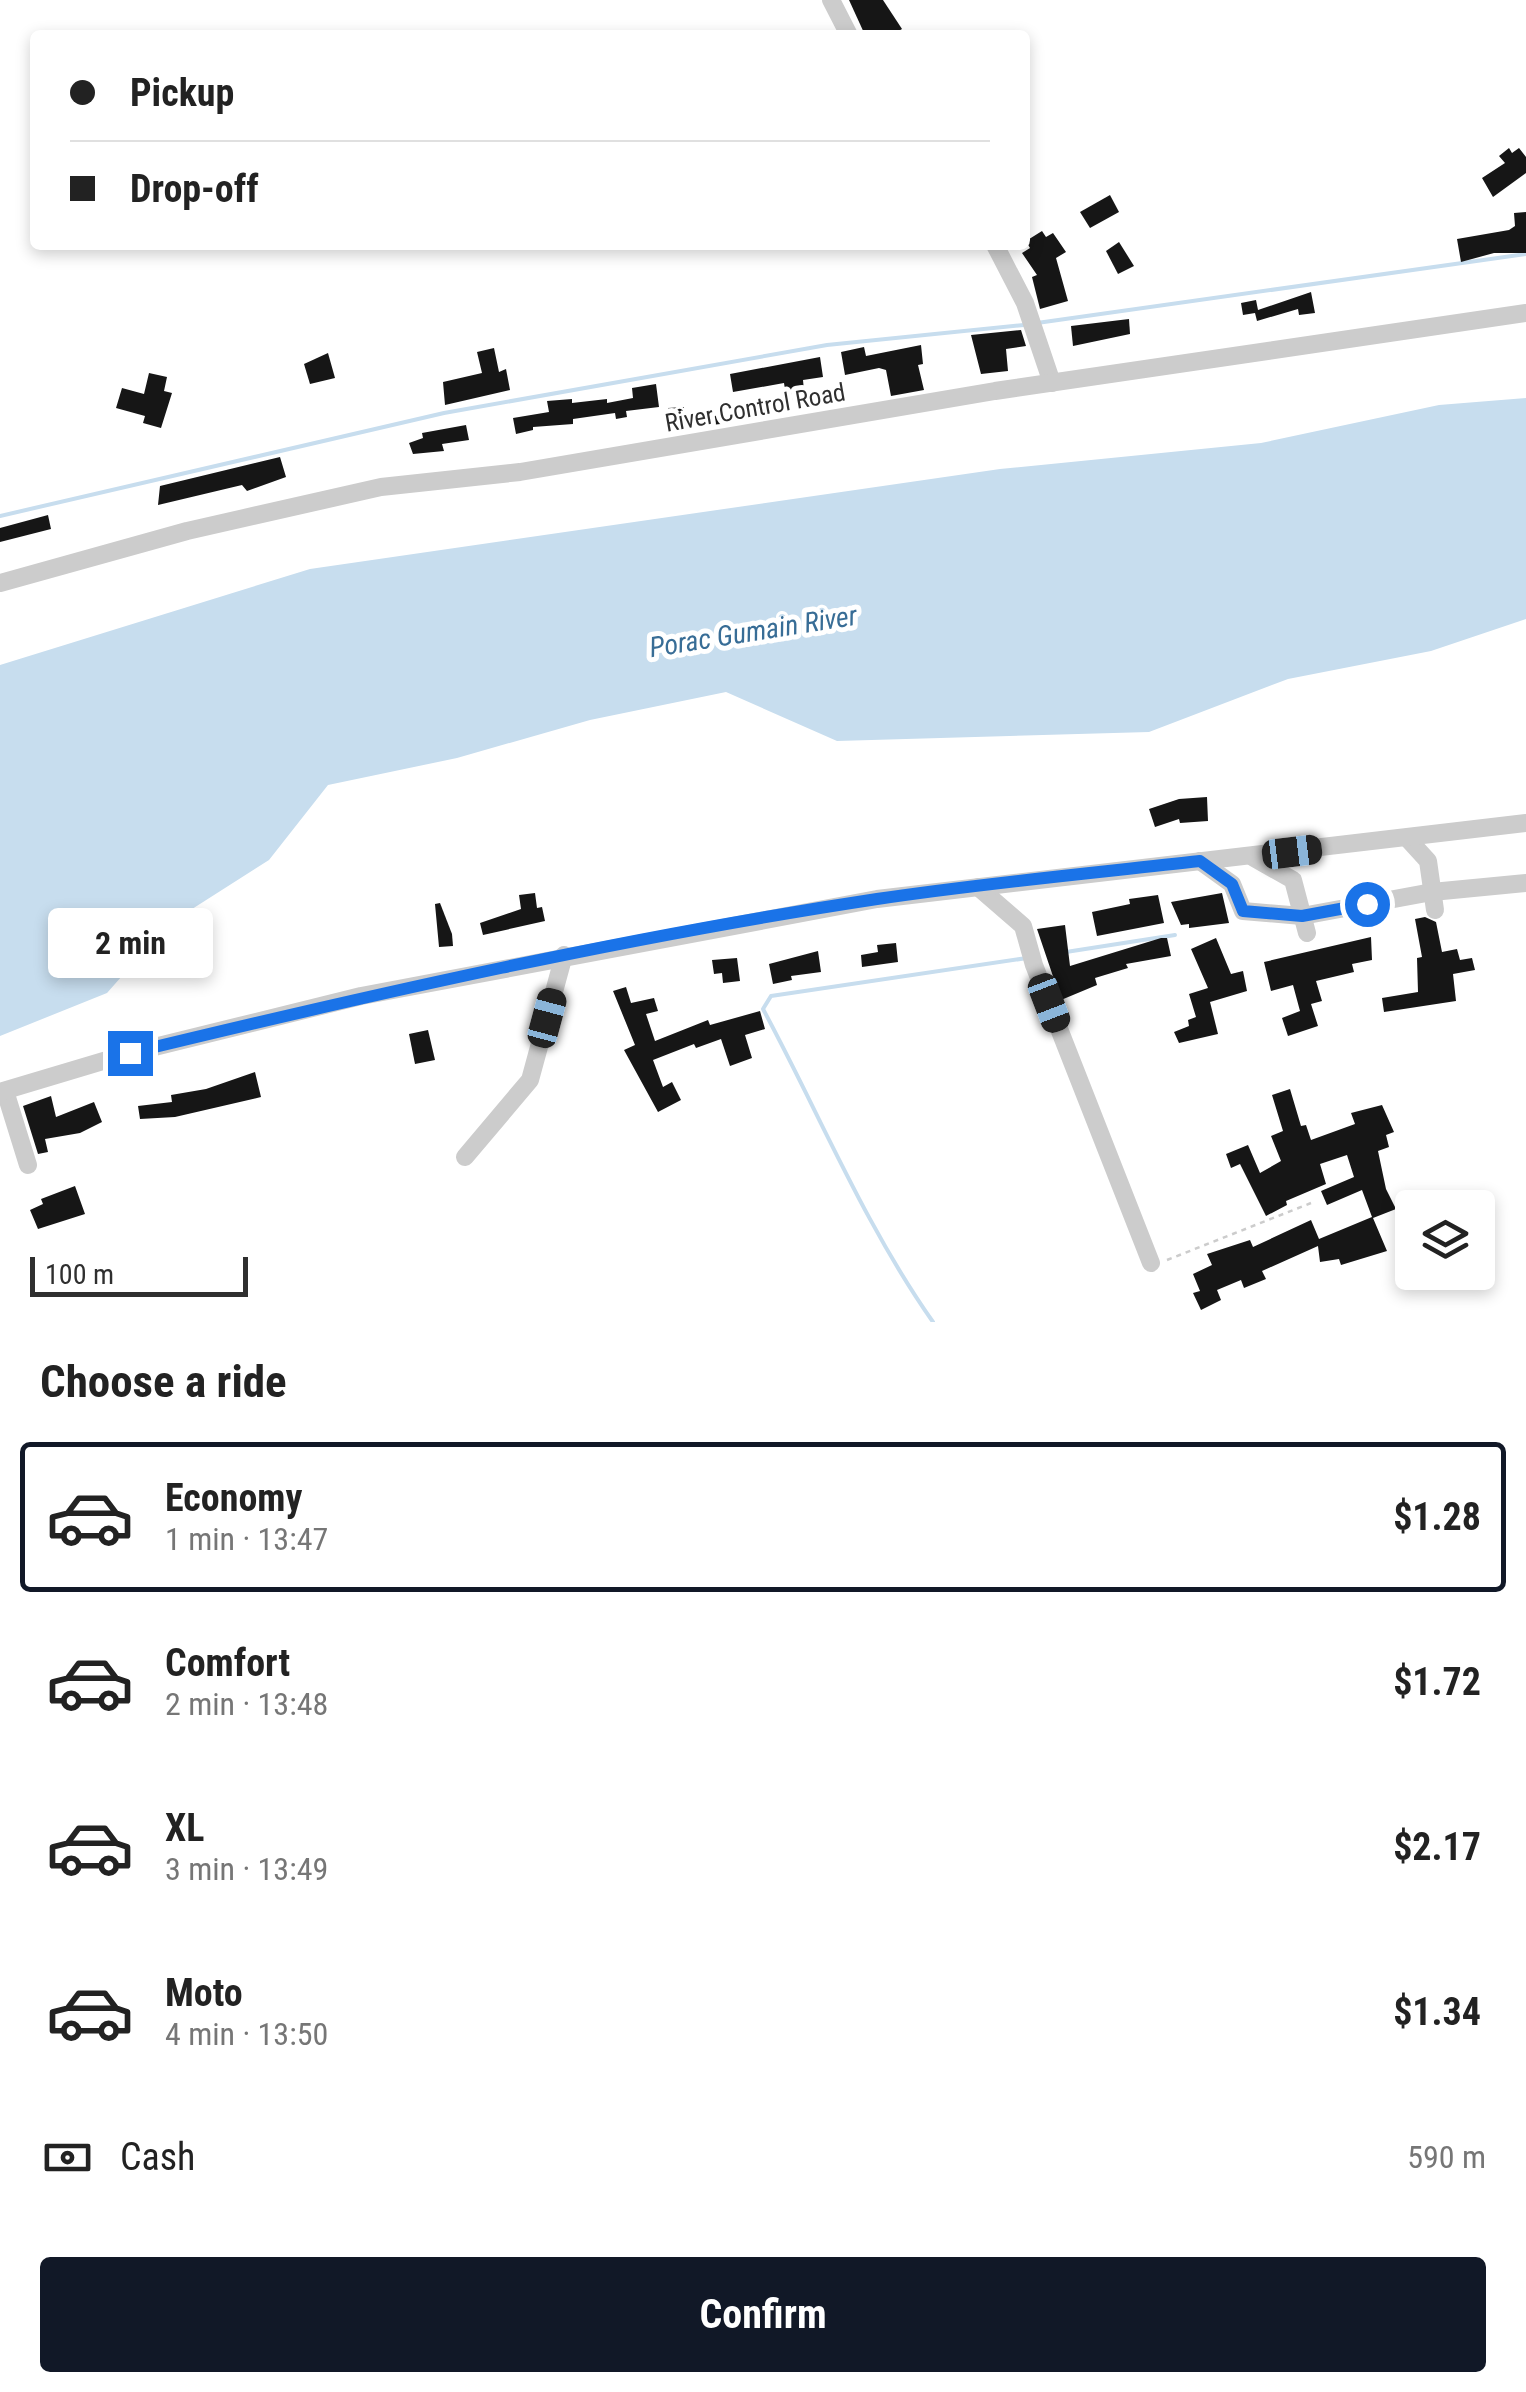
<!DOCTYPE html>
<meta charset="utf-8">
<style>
:root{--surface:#fff;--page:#f2f2f2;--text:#222;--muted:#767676;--line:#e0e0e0;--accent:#111827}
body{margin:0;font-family:"Roboto Condensed",sans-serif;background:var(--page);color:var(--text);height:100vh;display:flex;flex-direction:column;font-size:38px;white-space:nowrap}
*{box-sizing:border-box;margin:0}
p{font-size:32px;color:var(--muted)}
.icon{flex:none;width:55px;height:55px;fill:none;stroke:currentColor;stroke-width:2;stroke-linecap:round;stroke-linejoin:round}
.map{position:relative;height:1322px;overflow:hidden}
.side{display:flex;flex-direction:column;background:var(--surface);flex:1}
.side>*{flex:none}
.top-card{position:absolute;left:30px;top:30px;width:1000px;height:220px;border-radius:10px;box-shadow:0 5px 15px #0003;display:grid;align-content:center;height:220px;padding:0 40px;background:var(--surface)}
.fabs{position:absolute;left:1395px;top:1190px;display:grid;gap:20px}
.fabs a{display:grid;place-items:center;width:100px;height:100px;border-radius:10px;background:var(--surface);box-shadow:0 5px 15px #0003;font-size:50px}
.scale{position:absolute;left:30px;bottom:25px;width:218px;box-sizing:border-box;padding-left:10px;border:5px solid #2f2f2f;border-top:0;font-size:28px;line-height:35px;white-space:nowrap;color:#2f2f2f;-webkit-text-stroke:8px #fff;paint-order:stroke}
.end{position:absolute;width:45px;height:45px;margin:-22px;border:12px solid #1a73e8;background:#fff;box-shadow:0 0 0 5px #fff}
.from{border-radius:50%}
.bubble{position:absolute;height:70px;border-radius:10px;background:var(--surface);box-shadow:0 5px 15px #0003;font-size:32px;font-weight:700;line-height:70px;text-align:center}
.car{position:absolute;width:30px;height:60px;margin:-30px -15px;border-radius:12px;box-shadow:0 0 8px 2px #0007;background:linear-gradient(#222 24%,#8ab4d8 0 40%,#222 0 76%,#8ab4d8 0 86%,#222 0)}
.top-card b{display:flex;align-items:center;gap:35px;height:95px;font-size:38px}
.top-card b+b{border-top:2px solid var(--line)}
.top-card i{width:25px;height:25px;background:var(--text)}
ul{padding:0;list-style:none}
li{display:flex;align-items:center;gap:30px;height:150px;margin:0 20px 15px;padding:0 20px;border:5px solid transparent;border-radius:10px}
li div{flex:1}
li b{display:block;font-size:38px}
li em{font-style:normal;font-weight:700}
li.selected{border-color:var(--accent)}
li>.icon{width:90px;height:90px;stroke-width:1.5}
h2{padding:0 40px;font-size:45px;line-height:120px}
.pay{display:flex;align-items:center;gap:25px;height:110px;padding:0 40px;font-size:38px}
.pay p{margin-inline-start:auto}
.button{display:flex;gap:20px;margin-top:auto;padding:20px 40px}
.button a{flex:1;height:115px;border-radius:10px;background:var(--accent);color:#fff;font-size:40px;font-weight:700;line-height:115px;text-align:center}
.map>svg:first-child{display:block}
.water{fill:#c7ddee}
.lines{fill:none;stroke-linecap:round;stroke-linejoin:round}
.stream{stroke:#c7ddee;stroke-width:4}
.building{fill:#161616}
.path{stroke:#ccc;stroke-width:2.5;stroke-dasharray:5 5;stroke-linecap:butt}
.minor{stroke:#ccc;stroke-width:18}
.route{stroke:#1a73e8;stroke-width:12}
.labels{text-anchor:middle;stroke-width:10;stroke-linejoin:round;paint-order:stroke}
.street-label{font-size:25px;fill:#2f2f2f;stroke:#fff}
.water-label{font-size:28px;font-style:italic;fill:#386d96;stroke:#fff}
</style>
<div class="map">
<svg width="1526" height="1322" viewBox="0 0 1526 1322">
<rect width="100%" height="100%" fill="#fff"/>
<polygon class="water" points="1526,398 1526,619 1431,651 1288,679 1149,732 837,741 726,692 590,720 457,758 328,785 269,860 167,925 107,993 0,1036 0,665 310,569 1000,469 1261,443 1439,405"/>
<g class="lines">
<g class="stream">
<polyline points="1037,323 1526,254"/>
<polyline points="0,516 444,413 827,345 1024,325"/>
<polyline points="1066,952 1175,935"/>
<path d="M 933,1322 C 864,1224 819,1113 763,1009 L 771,996 L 1027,958"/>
</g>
</g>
<g class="building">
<polygon points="849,0 883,0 902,29 892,35 865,35"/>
<polygon points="1509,148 1512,153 1519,148 1526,157 1526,173 1493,197 1482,178 1505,163 1499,156"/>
<polygon points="1110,195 1119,212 1090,228 1080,212"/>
<polygon points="1526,212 1526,253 1494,253 1461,262 1457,239 1509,230 1515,226 1514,213"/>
<polygon points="1042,231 1046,237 1053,233 1066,252 1056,258 1068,301 1040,309 1032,277 1037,275 1022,253 1030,248 1026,241"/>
<polygon points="1119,242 1134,266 1118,274 1106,251"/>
<polygon points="1311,292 1315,313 1299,315 1298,309 1257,321 1255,313 1243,315 1241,303 1256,300 1258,310"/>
<polygon points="1129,319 1130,334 1073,346 1071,326"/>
<polygon points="1021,330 1026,346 1006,349 1008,371 981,374 971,335"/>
<polygon points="921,345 923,364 918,365 924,390 891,396 886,370 879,368 845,375 841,352 864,347 866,356"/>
<polygon points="494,348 499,372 506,369 510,390 445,405 443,382 482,373 477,352"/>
<polygon points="328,353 335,378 310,384 304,364"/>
<polygon points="820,357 823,377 803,380 805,401 787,403 784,383 733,392 730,374"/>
<polygon points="149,373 167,377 164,391 172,393 161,428 143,423 145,416 116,408 122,388 144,394"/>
<polygon points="656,384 659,407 626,411 627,417 616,419 615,413 573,419 573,424 533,427 533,430 516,434 513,418 549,412 547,401 572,399 572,403 607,399 607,403 633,398 632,388"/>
<polygon points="744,406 745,417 731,419 731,423 670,429 668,408 684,407 684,416"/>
<polygon points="466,425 469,440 442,444 444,451 413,454 409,443 423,438 422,433"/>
<polygon points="280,457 286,477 247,491 242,485 158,505 160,486"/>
<polygon points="48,515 51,529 0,542 0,528"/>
<polygon points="1207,797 1208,821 1180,823 1179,819 1155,827 1149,809 1179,799"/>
<polygon points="535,893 537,908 542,907 545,921 483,935 480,923 521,909 519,895"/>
<polygon points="1222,893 1229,923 1189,928 1189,924 1181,925 1171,902"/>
<polygon points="1158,895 1164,923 1097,936 1092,912 1130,904 1129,899"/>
<polygon points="440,903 452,934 453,946 439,947 435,904"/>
<polygon points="1425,917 1436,922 1442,952 1457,949 1460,960 1472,958 1475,970 1453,974 1456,1001 1384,1012 1382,998 1418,992 1417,958 1422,957 1415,919"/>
<polygon points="1065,925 1070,966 1161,938 1167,938 1171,956 1126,964 1128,968 1095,978 1097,985 1061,1000 1037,929"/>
<polygon points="1371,937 1372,960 1352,964 1354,972 1316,981 1322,1001 1311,1004 1318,1026 1288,1036 1282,1018 1300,1011 1293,985 1271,991 1264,962"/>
<polygon points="1216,938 1231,974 1243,971 1247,991 1210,1002 1218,1034 1179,1043 1174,1032 1189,1026 1188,1020 1196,1017 1189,994 1208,988 1191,949"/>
<polygon points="896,943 898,962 862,967 861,955 878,952 877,945"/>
<polygon points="818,951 821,972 791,976 792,980 773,984 769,964"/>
<polygon points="737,958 740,981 723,983 722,973 714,974 712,960"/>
<polygon points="626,987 631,1003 654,998 658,1011 646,1014 655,1041 708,1020 710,1025 760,1011 765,1029 745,1035 752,1058 730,1066 721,1039 696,1048 694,1044 653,1060 663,1087 672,1082 681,1100 658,1112 624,1050 635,1045 613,991"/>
<polygon points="428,1030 435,1060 415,1064 409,1034"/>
<polygon points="255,1072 261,1097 175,1117 140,1119 138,1106 172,1102 171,1095 206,1089"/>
<polygon points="1290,1089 1301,1126 1306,1125 1311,1140 1355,1124 1351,1113 1382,1105 1394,1132 1386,1135 1389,1147 1378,1151 1386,1189 1396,1209 1373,1218 1387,1251 1341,1265 1339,1259 1320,1262 1318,1246 1262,1271 1266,1279 1244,1288 1241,1280 1217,1290 1221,1300 1201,1310 1193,1293 1200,1291 1193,1274 1212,1265 1207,1254 1250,1240 1253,1247 1311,1220 1319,1239 1372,1217 1362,1190 1327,1205 1321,1191 1354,1177 1347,1155 1320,1164 1326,1184 1286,1201 1287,1205 1266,1216 1240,1164 1231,1168 1226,1154 1248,1145 1260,1173 1281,1161 1271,1136 1283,1131 1272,1095"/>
<polygon points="51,1096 56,1117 94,1102 102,1122 80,1133 45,1139 48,1152 38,1154 23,1106"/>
<polygon points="75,1186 85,1214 38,1229 30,1210 43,1204 41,1199"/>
</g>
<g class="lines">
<polyline class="path" points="1167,1260 1311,1203"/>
<g class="minor">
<polyline points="831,0 849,35"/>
<polyline points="995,245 1025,303 1052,383"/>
<polyline points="0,583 187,531 381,487 520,472 995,391 1526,313"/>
<polyline points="1407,838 1428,861 1435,910"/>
<polyline points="1254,858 1293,880 1307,933"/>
<polyline points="1200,861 1232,884 1243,911 1302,916 1432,892 1526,883"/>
<polyline points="978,887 1023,926 1034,965 1151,1263"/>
<polyline points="5,1091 28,1165"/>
<polyline points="0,1092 130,1053 361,996 877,899 1526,823"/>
<polyline points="465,1157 530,1080 564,955"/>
</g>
</g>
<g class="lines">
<path class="route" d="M 130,1053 C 377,993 626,937 877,899 C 984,883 1093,873 1200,861 L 1232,884 L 1243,911 L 1302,916 L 1367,904"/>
</g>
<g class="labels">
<g class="street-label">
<text transform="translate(755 407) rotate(-10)" y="9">River Control Road</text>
</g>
<g class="water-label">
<text transform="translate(753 631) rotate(-9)" y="10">Porac Gumain River</text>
</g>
</g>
</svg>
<div class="fabs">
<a><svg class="icon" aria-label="layers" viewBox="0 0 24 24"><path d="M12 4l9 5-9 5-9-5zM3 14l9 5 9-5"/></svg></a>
</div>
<div class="scale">100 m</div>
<i class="end from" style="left:1367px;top:904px"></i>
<i class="end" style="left:130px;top:1053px"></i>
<div class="bubble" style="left:48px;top:908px;width:165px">2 min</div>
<i class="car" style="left:1292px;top:852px;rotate:83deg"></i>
<i class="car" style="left:1049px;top:1003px;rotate:159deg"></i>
<i class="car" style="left:547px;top:1018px;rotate:15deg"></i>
<div class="top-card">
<b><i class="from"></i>Pickup</b>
<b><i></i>Drop-off</b>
</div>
</div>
<section class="side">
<h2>Choose a ride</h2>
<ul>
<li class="selected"><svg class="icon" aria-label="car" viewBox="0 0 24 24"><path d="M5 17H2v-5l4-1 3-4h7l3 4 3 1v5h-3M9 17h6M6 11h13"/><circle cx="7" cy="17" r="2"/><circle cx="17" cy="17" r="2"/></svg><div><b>Economy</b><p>1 min · 13:47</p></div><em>$1.28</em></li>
<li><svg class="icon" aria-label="car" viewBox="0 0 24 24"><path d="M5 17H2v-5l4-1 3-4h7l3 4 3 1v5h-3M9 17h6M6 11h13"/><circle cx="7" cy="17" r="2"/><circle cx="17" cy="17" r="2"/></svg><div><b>Comfort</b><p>2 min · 13:48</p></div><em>$1.72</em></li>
<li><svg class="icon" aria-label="car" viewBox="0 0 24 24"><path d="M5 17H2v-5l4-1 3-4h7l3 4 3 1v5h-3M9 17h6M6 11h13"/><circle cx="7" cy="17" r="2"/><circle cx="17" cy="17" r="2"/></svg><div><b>XL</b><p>3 min · 13:49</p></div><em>$2.17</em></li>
<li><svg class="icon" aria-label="car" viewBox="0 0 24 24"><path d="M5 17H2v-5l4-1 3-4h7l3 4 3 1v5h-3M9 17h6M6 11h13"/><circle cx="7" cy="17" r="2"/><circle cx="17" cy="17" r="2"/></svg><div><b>Moto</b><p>4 min · 13:50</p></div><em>$1.34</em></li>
</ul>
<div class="pay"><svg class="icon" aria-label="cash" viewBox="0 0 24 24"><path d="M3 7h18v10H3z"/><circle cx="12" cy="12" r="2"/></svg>Cash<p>590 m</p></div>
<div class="button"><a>Confirm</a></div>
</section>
